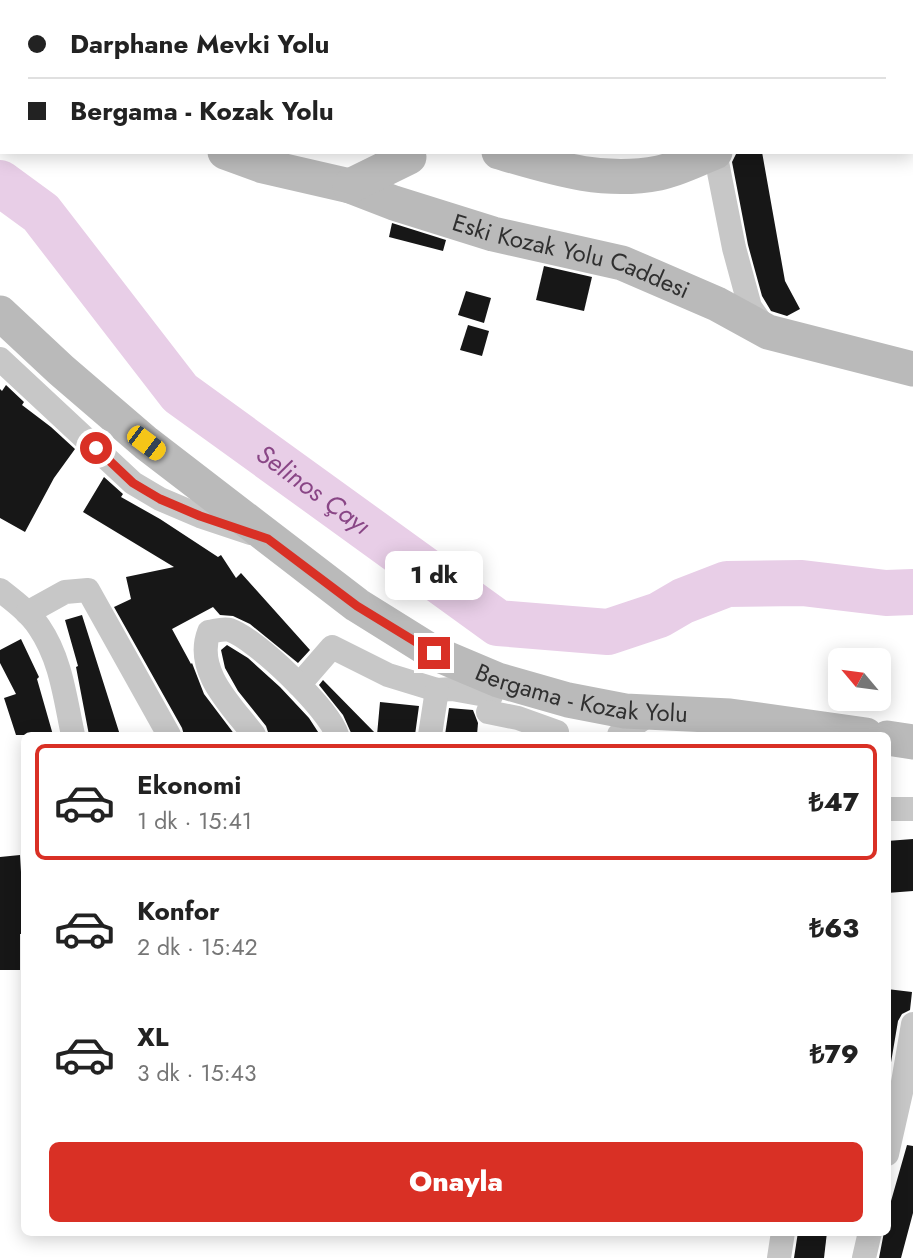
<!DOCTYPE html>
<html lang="tr">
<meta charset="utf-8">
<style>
:root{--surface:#fff;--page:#f2f2f2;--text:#222;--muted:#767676;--line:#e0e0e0;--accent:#d93025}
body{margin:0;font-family:Jost,sans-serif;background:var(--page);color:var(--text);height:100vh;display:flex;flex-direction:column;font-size:26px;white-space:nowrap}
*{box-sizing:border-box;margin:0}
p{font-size:23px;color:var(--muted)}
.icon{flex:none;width:38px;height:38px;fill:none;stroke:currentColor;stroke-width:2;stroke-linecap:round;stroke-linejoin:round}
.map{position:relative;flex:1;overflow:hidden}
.side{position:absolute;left:21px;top:732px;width:870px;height:504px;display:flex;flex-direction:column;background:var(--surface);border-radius:10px;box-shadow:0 4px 18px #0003}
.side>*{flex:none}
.hud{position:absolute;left:0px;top:0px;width:914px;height:154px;box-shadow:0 4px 18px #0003;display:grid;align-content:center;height:154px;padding:0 28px;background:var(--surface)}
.needle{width:46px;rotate:299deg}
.controls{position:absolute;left:828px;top:648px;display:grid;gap:14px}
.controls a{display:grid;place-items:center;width:63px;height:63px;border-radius:10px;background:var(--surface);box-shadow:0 4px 18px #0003;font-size:35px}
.end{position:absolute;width:32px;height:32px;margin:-16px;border:9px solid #d93025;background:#fff;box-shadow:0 0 0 4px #fff}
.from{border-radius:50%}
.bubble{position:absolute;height:49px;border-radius:10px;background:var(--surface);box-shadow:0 4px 18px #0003;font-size:23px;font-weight:800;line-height:49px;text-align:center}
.car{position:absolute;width:21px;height:42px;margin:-21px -10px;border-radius:9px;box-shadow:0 0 5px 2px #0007;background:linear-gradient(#f5c518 24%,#345 0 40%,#f5c518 0 76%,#345 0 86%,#f5c518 0)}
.hud b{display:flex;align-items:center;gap:24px;height:66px;font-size:26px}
.hud b+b{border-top:2px solid var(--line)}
.hud i{width:18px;height:18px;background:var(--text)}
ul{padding:12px 0 0;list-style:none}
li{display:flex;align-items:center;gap:21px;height:116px;margin:0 14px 10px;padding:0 14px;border:4px solid transparent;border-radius:10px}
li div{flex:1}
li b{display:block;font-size:26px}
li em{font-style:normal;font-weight:800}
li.selected{border-color:var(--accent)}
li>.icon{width:63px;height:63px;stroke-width:1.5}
.button{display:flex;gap:14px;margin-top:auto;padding:14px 28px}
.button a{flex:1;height:80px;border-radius:10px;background:var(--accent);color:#fff;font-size:28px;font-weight:800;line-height:80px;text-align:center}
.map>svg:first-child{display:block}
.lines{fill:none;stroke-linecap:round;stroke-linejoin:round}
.river{stroke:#e8cee7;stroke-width:46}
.building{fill:#171717}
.minor{stroke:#c7c7c7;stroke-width:24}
.secondary{stroke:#bababa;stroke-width:35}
.route{stroke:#d93025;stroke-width:9}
.labels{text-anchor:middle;stroke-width:7;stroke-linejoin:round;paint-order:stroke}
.street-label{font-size:24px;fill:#303030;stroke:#fff}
.water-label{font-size:26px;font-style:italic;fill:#894686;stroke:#fff}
</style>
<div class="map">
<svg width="913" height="1258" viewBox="0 0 913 1258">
<rect width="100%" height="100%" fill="#fff"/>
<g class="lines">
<path class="river" id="s1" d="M 0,183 L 41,213 L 180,393 L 498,623 L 608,632 L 659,615 L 683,601 L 727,584 L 802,583 L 886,593 L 913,592"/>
</g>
<g class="building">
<polygon points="737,152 762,152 785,281 800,309 787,316 771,311 762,296 748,245 732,162"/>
<polygon points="392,223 446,240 443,251 389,237"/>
<polygon points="544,266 592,277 584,311 536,300"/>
<polygon points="466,291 491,298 484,323 458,315"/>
<polygon points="468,325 489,331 482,356 460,350"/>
<polygon points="6,385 24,402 22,405 51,427 75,449 54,478 25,532 0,518 0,389 2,391"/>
<polygon points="104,477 123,494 121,497 160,519 218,557 221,555 236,578 241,573 310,650 298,663 250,624 233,616 220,615 213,607 172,629 191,664 192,663 204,694 235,735 184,735 182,728 114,607 131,599 126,577 174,567 83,512"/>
<polygon points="82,615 120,735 89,735 76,667 78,666 65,620"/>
<polygon points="21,639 39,677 37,679 53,735 16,735 4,698 16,694 0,663 0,650"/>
<polygon points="227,645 248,658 280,687 309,718 320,735 269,735 266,726 238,691 225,668 221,650"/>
<polygon points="323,680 377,735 380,702 419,706 415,735 352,735 343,715 319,685"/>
<polygon points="449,708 473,710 478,723 477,735 445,735"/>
<polygon points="913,839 913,891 887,893 887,841"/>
<polygon points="20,855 24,923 24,934 20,934 20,970 0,970 0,857"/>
<polygon points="887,989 912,992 910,1010 902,1014 898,1021 887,1086"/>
<polygon points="907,1145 913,1146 913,1213 901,1258 879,1258 884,1232 887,1232 887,1215"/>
<polygon points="798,1232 827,1232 824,1258 794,1258"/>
</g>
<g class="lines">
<g class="minor">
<polyline points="553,0 553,2"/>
<polyline points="715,152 734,248 750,307 765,328"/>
<polyline points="0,359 133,483 160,499 200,516 251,533"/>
<path d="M 0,590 C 14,601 29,612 39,627 C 61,659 65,698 73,735"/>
<polyline points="27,613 65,592 88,590 169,735"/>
<polyline points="299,685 332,647 388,675 437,690 452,689 491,696"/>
<polyline points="488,712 518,718 557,732"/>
<path d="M 254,735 C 232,706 194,671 209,632 C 216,631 223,628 230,630 C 256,639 329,709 337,735"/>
<polyline points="430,735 437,690"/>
<polyline points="619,735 651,713"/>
<polyline points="887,809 913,809"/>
<polyline points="887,1154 902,1088 913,1024"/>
<polyline points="779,1258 783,1232"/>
<polyline points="864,1258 870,1232"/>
</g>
<g class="secondary">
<polyline points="912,64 913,64"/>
<polyline points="0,77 2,77"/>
<path id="s2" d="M 225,152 L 263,166 L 350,186 L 394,203 L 493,234 L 622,263 L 717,304 L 768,332 L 913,369"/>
<path d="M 499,152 C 554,168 602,184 659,173 C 678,169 697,159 715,152"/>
<polyline points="350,186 409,157"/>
<path id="s3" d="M 0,313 L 61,370 L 146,443 L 357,605 L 434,653 L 498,680 L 568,700 L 625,711 L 730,716 L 866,735"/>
<polyline points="887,738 913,742"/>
</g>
</g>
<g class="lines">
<polyline class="route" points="96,448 133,483 160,499 200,516 268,539 357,606 434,653"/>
</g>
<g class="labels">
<g class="street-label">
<text dy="8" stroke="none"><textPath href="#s2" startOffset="362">Eski Kozak Yolu Caddesi</textPath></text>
<text dy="8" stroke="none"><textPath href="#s3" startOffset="707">Bergama - Kozak Yolu</textPath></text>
</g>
<g class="water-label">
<text dy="9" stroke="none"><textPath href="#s1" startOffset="443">Selinos Çayı</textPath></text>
</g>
</g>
</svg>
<div class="controls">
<a><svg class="needle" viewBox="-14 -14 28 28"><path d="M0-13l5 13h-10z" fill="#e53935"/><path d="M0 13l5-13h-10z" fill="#767676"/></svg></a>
</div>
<i class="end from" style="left:96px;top:448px"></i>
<i class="end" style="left:434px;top:653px"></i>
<div class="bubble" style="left:385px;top:551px;width:98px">1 dk</div>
<i class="car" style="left:146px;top:443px;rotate:127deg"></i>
<div class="hud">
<b><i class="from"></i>Darphane Mevki Yolu</b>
<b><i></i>Bergama - Kozak Yolu</b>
</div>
<section class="side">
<ul>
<li class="selected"><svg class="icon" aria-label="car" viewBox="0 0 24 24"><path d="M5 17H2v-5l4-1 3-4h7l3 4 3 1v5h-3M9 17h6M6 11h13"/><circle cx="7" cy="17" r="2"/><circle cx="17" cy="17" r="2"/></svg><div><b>Ekonomi</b><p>1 dk · 15:41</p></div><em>₺47</em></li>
<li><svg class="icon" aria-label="car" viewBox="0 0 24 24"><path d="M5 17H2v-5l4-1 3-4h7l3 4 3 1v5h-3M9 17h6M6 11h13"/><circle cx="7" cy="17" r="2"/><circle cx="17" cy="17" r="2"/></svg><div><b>Konfor</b><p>2 dk · 15:42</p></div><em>₺63</em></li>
<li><svg class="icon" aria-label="car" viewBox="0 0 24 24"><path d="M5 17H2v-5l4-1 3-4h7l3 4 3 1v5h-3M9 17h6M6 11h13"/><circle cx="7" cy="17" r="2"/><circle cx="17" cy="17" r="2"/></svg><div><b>XL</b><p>3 dk · 15:43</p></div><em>₺79</em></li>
</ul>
<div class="button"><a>Onayla</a></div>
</section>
</div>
